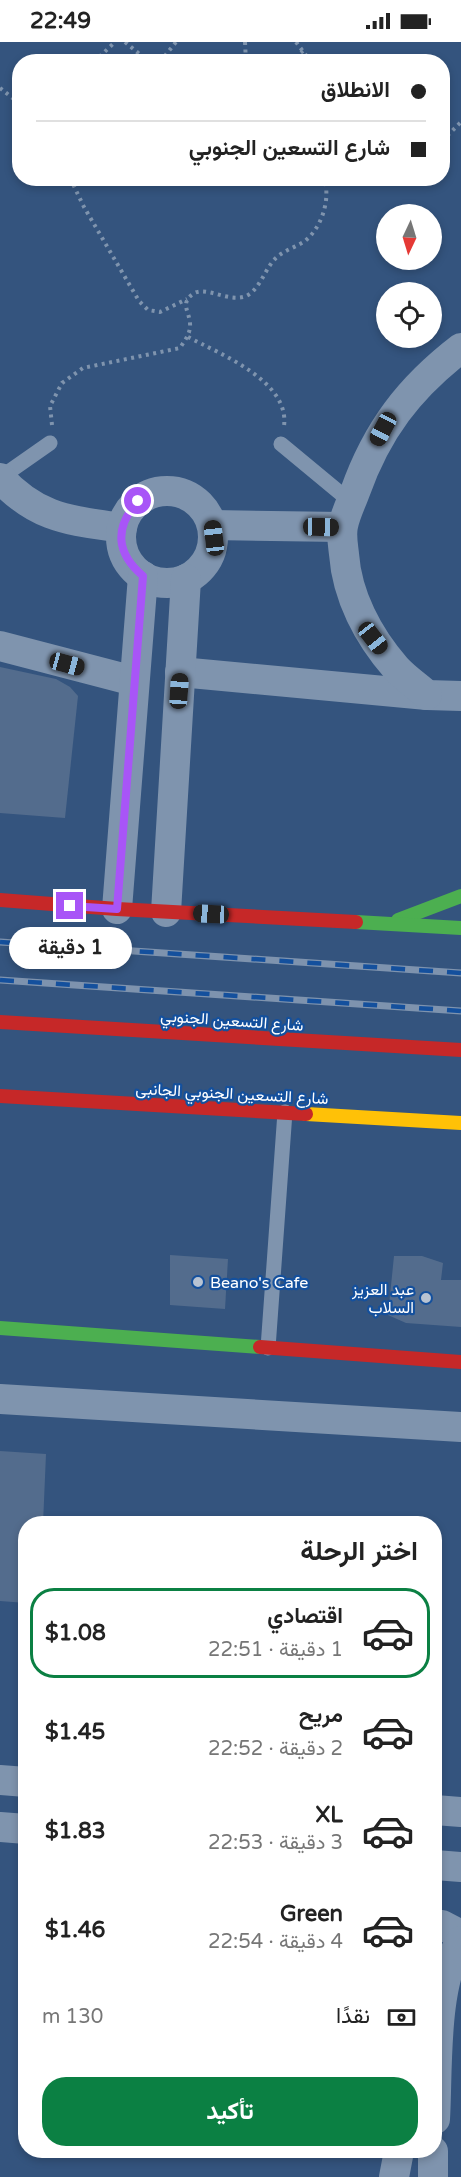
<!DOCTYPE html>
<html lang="ar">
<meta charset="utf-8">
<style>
:root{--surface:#fff;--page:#f2f2f2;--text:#222;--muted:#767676;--line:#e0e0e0;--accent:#0b8043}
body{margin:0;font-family:"Varela Round",Vazirmatn,sans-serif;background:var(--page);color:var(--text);direction:rtl;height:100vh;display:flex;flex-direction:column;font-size:22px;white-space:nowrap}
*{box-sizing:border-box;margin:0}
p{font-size:20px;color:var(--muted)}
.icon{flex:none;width:33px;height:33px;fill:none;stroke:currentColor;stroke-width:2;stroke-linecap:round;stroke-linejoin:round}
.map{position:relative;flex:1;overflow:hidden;direction:ltr}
.drawer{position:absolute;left:18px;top:1474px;width:424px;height:642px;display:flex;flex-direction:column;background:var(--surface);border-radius:24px;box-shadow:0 3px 9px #0003;direction:rtl}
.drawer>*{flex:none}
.guide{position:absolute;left:12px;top:12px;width:438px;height:132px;border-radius:24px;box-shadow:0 3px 9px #0003;direction:rtl;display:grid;align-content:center;height:132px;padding:0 24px;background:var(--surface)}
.needle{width:39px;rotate:184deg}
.tools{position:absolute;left:376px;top:162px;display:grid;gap:12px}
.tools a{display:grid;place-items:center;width:66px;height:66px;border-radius:50%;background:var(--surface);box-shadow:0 3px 9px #0003;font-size:30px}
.end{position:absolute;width:27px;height:27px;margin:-14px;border:8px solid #a855f7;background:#fff;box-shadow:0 0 0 3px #fff}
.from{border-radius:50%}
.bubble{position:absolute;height:42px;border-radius:21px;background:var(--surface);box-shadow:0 3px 9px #0003;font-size:20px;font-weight:700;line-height:42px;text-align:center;direction:rtl}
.car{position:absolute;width:18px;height:36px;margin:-18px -9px;border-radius:8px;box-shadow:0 0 4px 2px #0007;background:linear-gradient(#222 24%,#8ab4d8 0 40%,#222 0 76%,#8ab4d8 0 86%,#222 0)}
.guide b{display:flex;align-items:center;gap:21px;height:57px;font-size:22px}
.guide b+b{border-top:2px solid var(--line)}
.guide i{width:15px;height:15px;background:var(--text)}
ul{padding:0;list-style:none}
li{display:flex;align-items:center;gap:18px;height:90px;margin:0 12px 9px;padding:0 12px;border:3px solid transparent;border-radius:24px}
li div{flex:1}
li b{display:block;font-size:22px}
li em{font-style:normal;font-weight:700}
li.current{border-color:var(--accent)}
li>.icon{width:54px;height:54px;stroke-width:1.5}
h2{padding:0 24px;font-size:27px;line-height:72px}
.pay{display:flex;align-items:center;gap:15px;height:66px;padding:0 24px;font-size:22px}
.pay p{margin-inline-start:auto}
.button{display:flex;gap:12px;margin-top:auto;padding:12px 24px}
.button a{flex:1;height:69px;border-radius:24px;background:var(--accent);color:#fff;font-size:24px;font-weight:700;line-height:69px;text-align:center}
.status{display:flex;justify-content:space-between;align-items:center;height:42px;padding:0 30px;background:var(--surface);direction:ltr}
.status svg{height:16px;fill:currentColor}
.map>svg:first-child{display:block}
.building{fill:#536c8d}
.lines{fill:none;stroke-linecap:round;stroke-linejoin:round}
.path{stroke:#7f94ae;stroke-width:4;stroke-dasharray:3 4.5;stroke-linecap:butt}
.lane{stroke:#7f94ae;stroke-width:15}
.street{stroke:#7f94ae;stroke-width:30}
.fast{stroke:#4caf50;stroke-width:14}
.slow{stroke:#ffc107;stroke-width:14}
.jam{stroke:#c62828;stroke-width:14}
.rail-casing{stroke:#7e93ae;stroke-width:7}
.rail{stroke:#14509d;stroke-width:4.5;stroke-dasharray:14;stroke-linecap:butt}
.route{stroke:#a855f7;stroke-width:8}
.poi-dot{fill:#b8c3d2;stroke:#14509d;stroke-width:2}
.labels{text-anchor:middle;stroke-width:4.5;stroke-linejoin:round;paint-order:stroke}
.street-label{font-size:16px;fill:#fff;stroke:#14509d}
.poi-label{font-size:16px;fill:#fff;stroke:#14509d;text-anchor:start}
</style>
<div class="status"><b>22:49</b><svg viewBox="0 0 49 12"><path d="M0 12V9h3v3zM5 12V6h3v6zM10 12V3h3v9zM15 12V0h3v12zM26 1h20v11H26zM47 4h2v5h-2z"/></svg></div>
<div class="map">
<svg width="461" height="2135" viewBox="0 0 461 2135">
<rect width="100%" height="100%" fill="#34547e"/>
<g class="building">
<polygon points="0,625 56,637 70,645 78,654 65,776 0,771"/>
<polygon points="170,1213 228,1217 225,1267 170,1263"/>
<polygon points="394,1214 422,1214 443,1221 441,1238 461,1238 461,1285 406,1281 388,1273"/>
<polygon points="0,1409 46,1412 43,1482 26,1482 26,1561 0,1559"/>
</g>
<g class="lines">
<g class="path">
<polyline points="125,0 149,20"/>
<polyline points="245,0 246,20"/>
<polyline points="296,0 311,20"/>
<polyline points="94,20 115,0"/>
<polyline points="160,20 176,0"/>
<polyline points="289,20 303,9"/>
<polyline points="0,46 20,62"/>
<polyline points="442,99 461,80"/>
<polyline points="70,136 84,165 139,259 148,268 160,270 187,257"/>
<polyline points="326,141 337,136"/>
<path d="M 188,295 C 220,312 290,339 284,384"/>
<path d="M 52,383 L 50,364 L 62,341 L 83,326 L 180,306 C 185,298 191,291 190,281 C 189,269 180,261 193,252 C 205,243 228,261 246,254 C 261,247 265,225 277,215 C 285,208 296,205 305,199 C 322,185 331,157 324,136"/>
</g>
<g class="lane">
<polyline points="281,402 351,460"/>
<polyline points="0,436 50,401"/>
<polyline points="268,1306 285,1070"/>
</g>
<g class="street">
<path d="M 0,436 C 38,477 69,478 122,486"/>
<circle cx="167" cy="495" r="46"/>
<polyline points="212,483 342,485"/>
<polyline points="0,604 134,639"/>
<polyline points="180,630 427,653 461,654"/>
<path d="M 427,653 C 417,644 405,636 396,626 C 368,594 347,554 344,512 C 343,503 341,493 343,484 C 345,473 351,461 355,450 C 377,388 409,346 461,306"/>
<polyline points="117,867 143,534"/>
<polyline points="166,870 186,537"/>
<polyline points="0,1357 461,1385"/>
<polyline points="0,1738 26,1740"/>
<polyline points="435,1768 461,1770"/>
<polyline points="0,1785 26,1787"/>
<polyline points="435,1823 461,1825"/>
<polyline points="435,1882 442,1883 461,1893"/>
<path d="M 435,2077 C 438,2026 433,1942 461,1899"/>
<polyline points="394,2135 399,2109"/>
<polyline points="433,2135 433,2109"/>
</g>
<g class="fast">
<polyline points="398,878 461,854"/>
<polyline points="356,880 461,886"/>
<polyline points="0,1286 260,1305"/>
</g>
<polyline class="slow" points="306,1072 461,1081"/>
<g class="jam">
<polyline points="0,858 117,867 356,880"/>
<polyline points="0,980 461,1008"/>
<polyline points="0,1054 306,1072"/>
<polyline points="260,1305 461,1320"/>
</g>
<defs>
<g id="rail">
<polyline points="0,900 461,931"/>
<polyline points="0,938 461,969"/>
</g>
</defs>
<use href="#rail" class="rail-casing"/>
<use href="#rail" class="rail"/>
</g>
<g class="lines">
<path class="route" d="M 70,864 L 117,867 L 143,534 C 116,511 114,486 138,459"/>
</g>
<g class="poi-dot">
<circle cx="198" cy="1240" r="6"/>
<circle cx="426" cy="1256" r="6"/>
</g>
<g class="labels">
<g class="street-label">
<text transform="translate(232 978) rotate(4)" y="6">شارع التسعين الجنوبي</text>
<text transform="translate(232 1051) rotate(3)" y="6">شارع التسعين الجنوبي الجانبى</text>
</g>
<g class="poi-label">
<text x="210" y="1246">Beano's Cafe</text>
<text x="414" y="1253" text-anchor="end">عبد العزيز<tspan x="414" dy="18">السلاب</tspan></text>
</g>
</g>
</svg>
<div class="tools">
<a><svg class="needle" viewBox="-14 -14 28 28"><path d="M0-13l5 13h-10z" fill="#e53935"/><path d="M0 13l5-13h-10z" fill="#767676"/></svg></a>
<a><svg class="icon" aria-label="locate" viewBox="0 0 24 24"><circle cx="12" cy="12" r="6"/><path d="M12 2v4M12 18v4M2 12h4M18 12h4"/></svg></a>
</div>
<i class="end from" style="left:138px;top:459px"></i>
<i class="end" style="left:70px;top:864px"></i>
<div class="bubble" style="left:9px;top:885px;width:123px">1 دقيقة</div>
<i class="car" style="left:383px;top:387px;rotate:208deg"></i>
<i class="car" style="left:321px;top:485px;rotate:91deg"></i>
<i class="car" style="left:214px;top:496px;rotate:353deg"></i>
<i class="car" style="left:373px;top:596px;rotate:142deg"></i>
<i class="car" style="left:67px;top:622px;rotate:105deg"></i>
<i class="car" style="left:179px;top:649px;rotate:4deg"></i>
<i class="car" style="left:211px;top:872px;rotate:273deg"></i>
<div class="guide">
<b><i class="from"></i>الانطلاق</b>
<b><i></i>شارع التسعين الجنوبي</b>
</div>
<section class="drawer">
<h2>اختر الرحلة</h2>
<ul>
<li class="current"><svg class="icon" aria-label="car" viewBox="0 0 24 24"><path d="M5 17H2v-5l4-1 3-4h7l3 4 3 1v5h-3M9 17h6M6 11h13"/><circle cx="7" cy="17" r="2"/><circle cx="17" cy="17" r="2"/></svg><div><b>اقتصادي</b><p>1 دقيقة · 22:51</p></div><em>$1.08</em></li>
<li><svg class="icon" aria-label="car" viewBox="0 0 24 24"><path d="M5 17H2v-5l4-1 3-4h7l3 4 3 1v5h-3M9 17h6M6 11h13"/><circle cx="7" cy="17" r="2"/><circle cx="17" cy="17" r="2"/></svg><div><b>مريح</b><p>2 دقيقة · 22:52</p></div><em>$1.45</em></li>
<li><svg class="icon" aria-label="car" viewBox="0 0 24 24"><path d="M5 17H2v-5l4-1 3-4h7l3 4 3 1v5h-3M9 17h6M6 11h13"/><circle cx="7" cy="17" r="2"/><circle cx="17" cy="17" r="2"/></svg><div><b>XL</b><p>3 دقيقة · 22:53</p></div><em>$1.83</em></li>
<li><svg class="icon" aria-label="car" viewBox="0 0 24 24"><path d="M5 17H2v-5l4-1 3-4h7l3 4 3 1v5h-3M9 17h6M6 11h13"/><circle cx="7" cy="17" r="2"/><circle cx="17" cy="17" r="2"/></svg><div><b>Green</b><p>4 دقيقة · 22:54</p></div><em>$1.46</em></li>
</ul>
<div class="pay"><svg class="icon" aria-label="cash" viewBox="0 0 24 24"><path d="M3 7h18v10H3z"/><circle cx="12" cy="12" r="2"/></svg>نقدًا<p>130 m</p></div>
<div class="button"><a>تأكيد</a></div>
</section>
</div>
